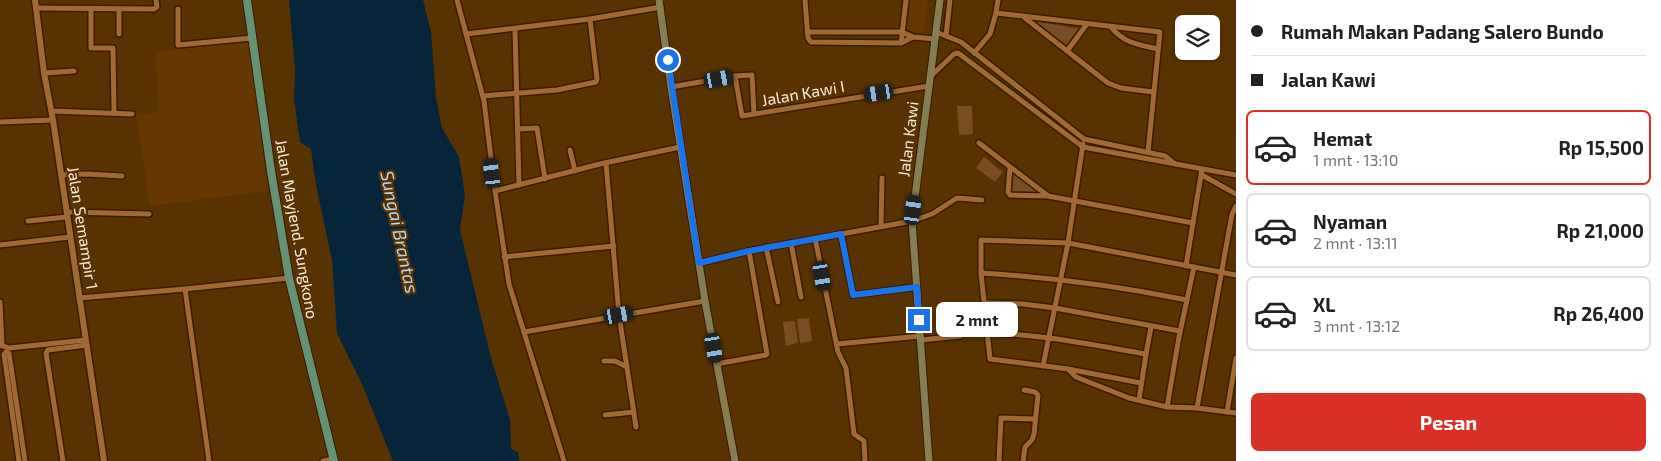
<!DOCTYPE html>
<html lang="id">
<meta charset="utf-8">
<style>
:root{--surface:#fff;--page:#f2f2f2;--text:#202124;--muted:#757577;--line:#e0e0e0;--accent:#d93025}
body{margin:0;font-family:"Exo 2",sans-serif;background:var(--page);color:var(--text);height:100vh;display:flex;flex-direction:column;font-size:19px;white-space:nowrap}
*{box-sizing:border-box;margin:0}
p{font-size:16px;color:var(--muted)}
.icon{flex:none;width:28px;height:28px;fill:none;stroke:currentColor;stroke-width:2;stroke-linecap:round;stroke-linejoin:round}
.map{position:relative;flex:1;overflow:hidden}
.panel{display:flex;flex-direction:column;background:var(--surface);width:425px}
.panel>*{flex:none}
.guide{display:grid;align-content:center;height:110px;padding:0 15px;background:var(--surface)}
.tools{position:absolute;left:1175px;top:15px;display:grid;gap:10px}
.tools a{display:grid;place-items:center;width:45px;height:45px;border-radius:8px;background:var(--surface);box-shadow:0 1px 4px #0004;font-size:25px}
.end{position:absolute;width:22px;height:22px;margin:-11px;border:6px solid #1a73e8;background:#fff;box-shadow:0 0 0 2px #fff}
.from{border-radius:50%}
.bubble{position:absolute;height:35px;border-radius:8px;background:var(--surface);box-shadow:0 1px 4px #0004;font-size:16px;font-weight:700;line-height:35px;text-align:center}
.car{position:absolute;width:15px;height:30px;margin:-15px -8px;border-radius:6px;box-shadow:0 0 4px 1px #0007;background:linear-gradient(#222 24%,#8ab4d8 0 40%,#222 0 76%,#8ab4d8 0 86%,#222 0)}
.guide b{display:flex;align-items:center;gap:18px;height:48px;font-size:19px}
.guide b+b{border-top:1px solid var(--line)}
.guide i{width:12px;height:12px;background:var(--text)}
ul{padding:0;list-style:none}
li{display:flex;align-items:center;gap:15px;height:75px;margin:0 10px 8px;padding:0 5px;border:2px solid var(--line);border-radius:8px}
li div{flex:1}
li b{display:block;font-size:19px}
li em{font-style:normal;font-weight:700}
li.current{border-color:var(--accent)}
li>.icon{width:45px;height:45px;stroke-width:1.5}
.primary-button{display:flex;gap:10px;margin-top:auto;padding:10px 15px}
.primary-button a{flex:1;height:58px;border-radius:8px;background:var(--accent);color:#fff;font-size:20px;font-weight:700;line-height:58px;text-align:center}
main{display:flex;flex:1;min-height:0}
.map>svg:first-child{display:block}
.built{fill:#643800}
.green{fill:#774d23}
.water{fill:#06243a}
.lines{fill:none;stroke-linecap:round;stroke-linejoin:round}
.minor-casing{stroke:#371c00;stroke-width:8}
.tertiary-casing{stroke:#371c00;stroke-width:9}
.secondary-casing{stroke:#371c00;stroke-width:9}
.primary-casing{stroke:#371c00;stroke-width:10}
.minor{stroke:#a06a32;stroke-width:5}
.tertiary{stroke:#a06a32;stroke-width:6}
.secondary{stroke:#847e52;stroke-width:7}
.primary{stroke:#679173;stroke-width:8}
.route{stroke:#1a73e8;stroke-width:6}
.labels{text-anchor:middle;stroke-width:4.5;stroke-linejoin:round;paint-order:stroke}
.street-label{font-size:16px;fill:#fcead9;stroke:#593201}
.water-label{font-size:18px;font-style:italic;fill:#b9d7f1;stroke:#593201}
</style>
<main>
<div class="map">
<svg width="1236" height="461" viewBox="0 0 1236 461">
<rect width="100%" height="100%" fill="#593201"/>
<g class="built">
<polygon points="908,0 928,0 924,33 904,30"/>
<polygon points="249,40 268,191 150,206 136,115 159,112 155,52"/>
</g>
<g class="green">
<polygon points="1034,21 1081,29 1066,46"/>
<polygon points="957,106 972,106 973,134 959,135"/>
<polygon points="984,157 1003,172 995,182 976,168"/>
<polygon points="1012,172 1042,193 1011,192"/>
<polygon points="809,318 812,341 800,343 797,319"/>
<polygon points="795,321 798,343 786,346 783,322"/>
</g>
<polygon class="water" points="289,0 423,0 431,32 436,98 442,128 459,157 465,195 460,230 491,358 510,420 511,449 518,452 519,461 393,461 362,384 337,333 332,260 316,185 311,149 300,142 294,99 295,68"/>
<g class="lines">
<defs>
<g id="minor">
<polyline points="457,0 484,101 495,191 509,284 564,461"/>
<polyline points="805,0 808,38 811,42 901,43 913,37"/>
<polyline points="998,0 996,13 1160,32 1148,152"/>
<polyline points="36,8 154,9 157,7 156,0"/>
<polyline points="91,8 91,48 113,48 114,113"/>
<polyline points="178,9 178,45 252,38"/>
<polyline points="1025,18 1108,83 1121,88 1153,92"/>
<path d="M 1111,27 C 1123,43 1140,45 1158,49"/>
<polyline points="515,29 519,185"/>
<polyline points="807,32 902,32 913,37 935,39"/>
<polyline points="936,32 961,42 1084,139 1165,156 1175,164"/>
<polyline points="119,34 119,9"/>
<polyline points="466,34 590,19 661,7"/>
<polyline points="946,36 950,0"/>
<polyline points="901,43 906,0"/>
<polyline points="1067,51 1087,24"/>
<polyline points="974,53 990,34 996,13"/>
<polyline points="44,73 74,71"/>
<polyline points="735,76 752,75 754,114"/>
<polyline points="931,76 954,54 958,53 1083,147 1236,175"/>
<polyline points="671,87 735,76 742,116 929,86"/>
<polyline points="483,96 557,90 596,82 597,79 590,19"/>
<polyline points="51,111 132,114"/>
<polyline points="0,122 53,120"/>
<polyline points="518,129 537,128 545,179"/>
<polyline points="979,143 1047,195"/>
<polyline points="570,150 575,171"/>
<polyline points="606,163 619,315 636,427"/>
<polyline points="1010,168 1008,192 1010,195 1048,196 1193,223 1202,169"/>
<polyline points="61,175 87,174 122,176"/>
<polyline points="1202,175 1236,194"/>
<polyline points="495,191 600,164 680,147"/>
<polyline points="67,212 149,214"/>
<polyline points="28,221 67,217"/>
<polyline points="881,226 882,178"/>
<polyline points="841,234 853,295 917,287"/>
<polyline points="815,238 838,352 846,368 854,434 864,441 865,461"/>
<polyline points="791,243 801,297"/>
<polyline points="0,245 70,237"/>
<polyline points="766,247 778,302"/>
<polyline points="504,257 614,246"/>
<polyline points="699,263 749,251 912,221 932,214 957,198 982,200"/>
<polyline points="1186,266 1193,223"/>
<path d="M 981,273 C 1050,277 1118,286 1187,300"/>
<polyline points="79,298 185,289"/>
<polyline points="0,302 2,345"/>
<polyline points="984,303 1023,304 1055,308 1180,331"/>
<polyline points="524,332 705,301"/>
<path d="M 987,333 C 1041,334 1093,345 1146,354 L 1139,400"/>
<polyline points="921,340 960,336"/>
<polyline points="837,344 921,336"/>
<polyline points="0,345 9,348 86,340"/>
<polyline points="6,352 9,353 25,461"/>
<polyline points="6,352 4,354 19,461"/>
<polyline points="1146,354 1151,327"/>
<polyline points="604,361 615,361 627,367"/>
<polyline points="716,364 766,355 767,354 749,251"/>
<polyline points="1043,366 1068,243 1083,144"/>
<polyline points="1068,369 1076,377 1129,398 1167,407 1197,408 1236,413"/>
<polyline points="1141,383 1068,369 990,359 981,273 981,240 1068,243 1236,275"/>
<polyline points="1167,407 1179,337 1194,267"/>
<polyline points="1197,408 1232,214 1236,206"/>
<polyline points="1227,412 1236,358"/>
<polyline points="605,415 634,412"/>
<polyline points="63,461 46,353 48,350 87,345"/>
<polyline points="209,461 185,289 289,278"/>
<polyline points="323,461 333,459"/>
<polyline points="999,461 1001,418 1035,419"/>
<polyline points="1023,461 1025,447 1032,440 1034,434 1038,395 1035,392 1024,390"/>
</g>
<polyline id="tertiary" points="35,0 44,73 53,120 104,461"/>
<g id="secondary">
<polyline points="659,0 671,87 705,301 735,461"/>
<polyline points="929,461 912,221 940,0"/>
</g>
<polyline id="primary" points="247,0 271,171 289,278 334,461"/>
</defs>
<use href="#minor" class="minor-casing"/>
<use href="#tertiary" class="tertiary-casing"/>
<use href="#secondary" class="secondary-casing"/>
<use href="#primary" class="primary-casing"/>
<use href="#minor" class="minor"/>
<use href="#tertiary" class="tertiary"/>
<use href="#secondary" class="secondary"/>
<use href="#primary" class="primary"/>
</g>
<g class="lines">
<polyline class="route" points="668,60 699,263 749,251 841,234 853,295 917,287 919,320"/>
</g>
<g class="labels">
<g class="street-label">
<text transform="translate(803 93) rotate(-10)" y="6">Jalan Kawi I</text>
<text transform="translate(908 139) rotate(-83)" y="6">Jalan Kawi</text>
<text transform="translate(83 228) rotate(81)" y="6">Jalan Semampir 1</text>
<text transform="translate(297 229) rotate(80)" y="6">Jalan Mayjend. Sungkono</text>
</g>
<g class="water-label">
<text transform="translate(399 232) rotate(78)" y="6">Sungai Brantas</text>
</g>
</g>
</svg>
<div class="tools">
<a><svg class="icon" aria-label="layers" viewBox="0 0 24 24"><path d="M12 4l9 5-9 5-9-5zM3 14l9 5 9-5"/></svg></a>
</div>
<i class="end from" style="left:668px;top:60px"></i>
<i class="end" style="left:919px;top:320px"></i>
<div class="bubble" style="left:936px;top:302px;width:82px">2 mnt</div>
<i class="car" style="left:719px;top:79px;rotate:80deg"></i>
<i class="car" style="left:879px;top:93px;rotate:261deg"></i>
<i class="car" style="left:492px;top:173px;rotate:353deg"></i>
<i class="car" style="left:913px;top:210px;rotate:8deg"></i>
<i class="car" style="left:822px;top:276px;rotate:170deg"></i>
<i class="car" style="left:619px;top:315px;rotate:80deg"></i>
<i class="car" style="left:714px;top:348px;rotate:170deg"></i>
</div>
<section class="panel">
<div class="guide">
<b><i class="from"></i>Rumah Makan Padang Salero Bundo</b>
<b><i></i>Jalan Kawi</b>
</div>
<ul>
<li class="current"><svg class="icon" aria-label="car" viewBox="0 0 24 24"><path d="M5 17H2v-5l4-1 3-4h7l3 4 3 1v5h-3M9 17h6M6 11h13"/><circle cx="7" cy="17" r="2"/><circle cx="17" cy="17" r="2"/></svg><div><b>Hemat</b><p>1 mnt · 13:10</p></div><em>Rp 15,500</em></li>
<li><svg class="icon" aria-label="car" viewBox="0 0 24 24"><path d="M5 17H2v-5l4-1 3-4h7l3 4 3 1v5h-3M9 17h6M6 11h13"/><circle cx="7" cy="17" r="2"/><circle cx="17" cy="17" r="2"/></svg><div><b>Nyaman</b><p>2 mnt · 13:11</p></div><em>Rp 21,000</em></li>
<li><svg class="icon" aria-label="car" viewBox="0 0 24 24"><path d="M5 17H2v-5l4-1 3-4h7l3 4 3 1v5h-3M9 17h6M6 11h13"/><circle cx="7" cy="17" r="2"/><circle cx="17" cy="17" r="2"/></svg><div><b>XL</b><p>3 mnt · 13:12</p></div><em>Rp 26,400</em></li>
</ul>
<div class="primary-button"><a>Pesan</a></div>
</section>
</main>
